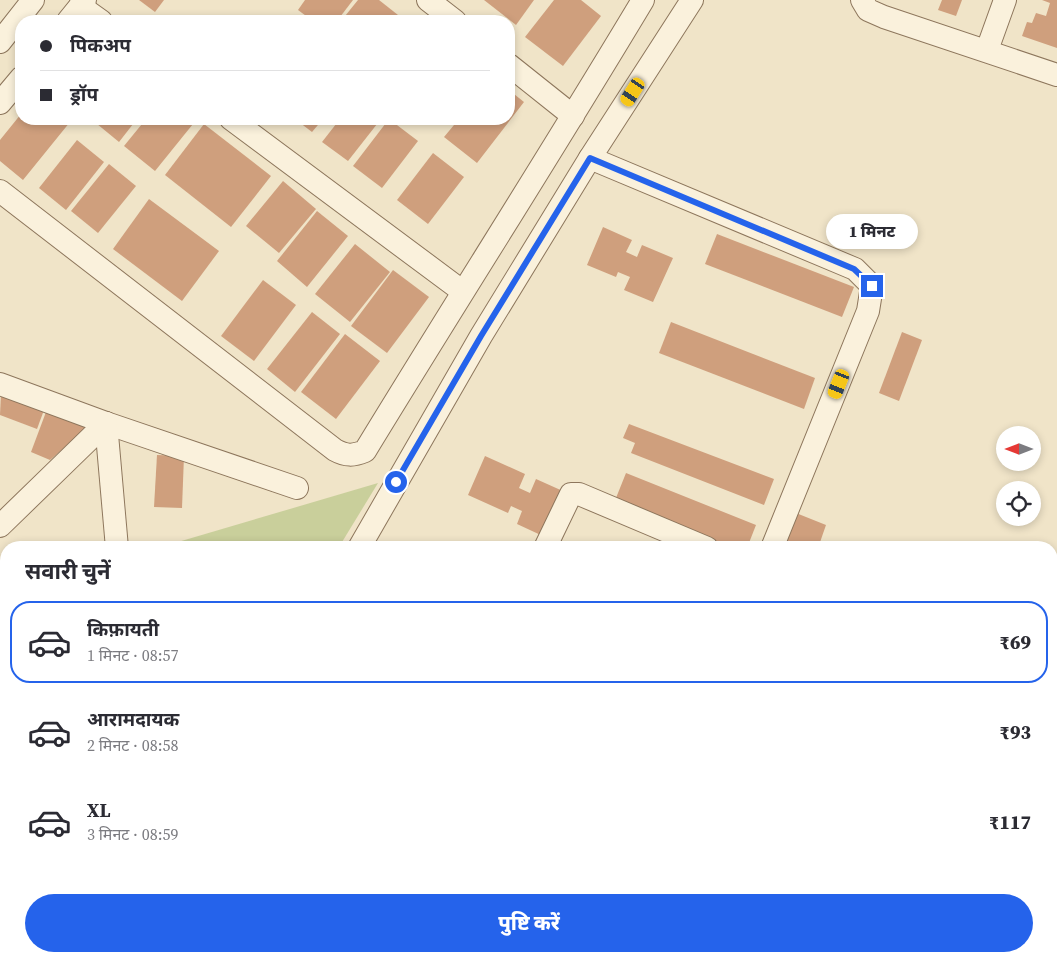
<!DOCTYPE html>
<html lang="hi">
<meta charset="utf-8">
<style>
:root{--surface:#fff;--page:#f2f2f3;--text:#2b2b33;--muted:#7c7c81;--line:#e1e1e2;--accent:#2563eb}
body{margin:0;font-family:"Source Serif 4","Noto Sans Devanagari",serif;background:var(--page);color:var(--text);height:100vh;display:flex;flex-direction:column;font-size:19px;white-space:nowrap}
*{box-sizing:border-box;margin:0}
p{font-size:16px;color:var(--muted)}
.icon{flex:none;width:28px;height:28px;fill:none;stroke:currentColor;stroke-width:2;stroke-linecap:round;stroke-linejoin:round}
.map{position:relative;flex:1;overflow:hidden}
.details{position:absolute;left:0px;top:541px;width:1058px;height:421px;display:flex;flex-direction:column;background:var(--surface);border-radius:20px 20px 0 0;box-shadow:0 2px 8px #0003}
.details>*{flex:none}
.guide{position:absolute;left:15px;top:15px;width:500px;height:110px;border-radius:20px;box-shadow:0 2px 8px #0003;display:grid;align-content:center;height:110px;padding:0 25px;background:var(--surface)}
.needle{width:32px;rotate:270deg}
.tools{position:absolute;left:996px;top:426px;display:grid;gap:10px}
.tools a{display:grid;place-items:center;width:45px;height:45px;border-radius:50%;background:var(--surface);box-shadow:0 2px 8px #0003;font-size:25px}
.end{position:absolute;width:22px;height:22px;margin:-11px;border:6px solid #2563eb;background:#fff;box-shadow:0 0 0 2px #fff}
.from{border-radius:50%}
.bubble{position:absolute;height:35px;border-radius:18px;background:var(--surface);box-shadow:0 2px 8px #0003;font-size:16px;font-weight:800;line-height:35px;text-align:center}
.car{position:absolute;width:15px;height:30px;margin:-15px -8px;border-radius:6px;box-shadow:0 0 4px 1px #0007;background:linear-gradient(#f5c518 24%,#345 0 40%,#f5c518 0 76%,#345 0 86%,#f5c518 0)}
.guide b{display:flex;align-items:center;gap:18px;height:48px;font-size:19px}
.guide b+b{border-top:1px solid var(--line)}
.guide i{width:12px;height:12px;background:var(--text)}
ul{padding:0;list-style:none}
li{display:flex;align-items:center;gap:15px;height:82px;margin:0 10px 8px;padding:0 15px;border:2px solid transparent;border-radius:20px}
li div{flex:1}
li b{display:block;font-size:19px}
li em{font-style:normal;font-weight:800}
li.active{border-color:var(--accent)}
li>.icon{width:45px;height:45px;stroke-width:1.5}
h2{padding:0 25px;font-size:22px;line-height:60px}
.primary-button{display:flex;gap:10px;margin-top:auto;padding:10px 25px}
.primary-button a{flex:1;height:58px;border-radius:30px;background:var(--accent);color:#fff;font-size:20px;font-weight:800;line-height:58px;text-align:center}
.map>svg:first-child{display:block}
.green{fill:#c9cf9b}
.building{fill:#cf9f7d}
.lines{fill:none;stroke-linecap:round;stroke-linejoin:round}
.minor-casing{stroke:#8d765c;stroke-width:24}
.minor{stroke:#faf1dc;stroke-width:22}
.route{stroke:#2563eb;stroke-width:6}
</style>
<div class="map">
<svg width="1057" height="962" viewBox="0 0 1057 962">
<rect width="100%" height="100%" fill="#f0e4c8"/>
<g class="green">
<polygon points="378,483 339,547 161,547"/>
<polygon points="6,593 6,956 89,956 85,962 0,962 0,595"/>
</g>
<g class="building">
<polygon points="139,0 164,0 155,12"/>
<polygon points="305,0 353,0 337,21 313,21 298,10"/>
<polygon points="358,0 379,0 398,15 393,21 341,21"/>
<polygon points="484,0 534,0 516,25"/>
<polygon points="554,0 581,0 601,16 563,66 525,37"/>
<polygon points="942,0 962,0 956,16 938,10"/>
<polygon points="1042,0 1057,0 1057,48 1022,36 1027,22 1032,23 1036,13 1046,16 1050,3"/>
<polygon points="509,90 524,102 477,163 444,137 459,119 509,119"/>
<polygon points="21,114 21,119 66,119 70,122 23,180 0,161 0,140"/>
<polygon points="91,119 137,119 119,142"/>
<polygon points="146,119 197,119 155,171 124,146"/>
<polygon points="295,119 323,119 312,132"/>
<polygon points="340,119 381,119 348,161 322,142"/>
<polygon points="389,119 418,141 382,188 353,166"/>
<polygon points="204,124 271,176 231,227 165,175"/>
<polygon points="77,140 104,162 66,210 39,188"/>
<polygon points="433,153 464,177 428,224 397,200"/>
<polygon points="109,164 136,186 98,233 71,211"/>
<polygon points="283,181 316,209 279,253 246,226"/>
<polygon points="149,199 219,251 182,301 113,249"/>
<polygon points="317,211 348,236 307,287 277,261"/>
<polygon points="603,227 632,240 626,252 637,257 642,245 673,258 653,302 624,290 630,277 618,272 616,277 587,265"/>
<polygon points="717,234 854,287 842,317 705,264"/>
<polygon points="355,244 390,272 350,322 315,294"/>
<polygon points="393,270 429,297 387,353 351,326"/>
<polygon points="263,280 296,305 254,361 221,336"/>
<polygon points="312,312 340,334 295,392 267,369"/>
<polygon points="671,322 815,378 804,409 659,353"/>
<polygon points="902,332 922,340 899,401 879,393"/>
<polygon points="345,334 380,361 336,419 301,392"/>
<polygon points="1,393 44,410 37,429 0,415"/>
<polygon points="46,412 87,428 50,460 31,452"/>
<polygon points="629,424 774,479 764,505 631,453 635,443 623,438"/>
<polygon points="157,455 184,456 182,508 154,507"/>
<polygon points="485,456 525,474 519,488 530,493 536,479 565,492 545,537 517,524 522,511 511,506 508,513 468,495"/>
<polygon points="626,473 756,525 747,548 725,548 614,503"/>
<polygon points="796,513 826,525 818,548 783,548"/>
</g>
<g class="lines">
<defs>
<g id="minor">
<polyline points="428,0 455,21"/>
<polyline points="862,0 868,10 884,17 1057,75"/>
<polyline points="80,6 101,21"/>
<polyline points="68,21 85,0"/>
<polyline points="0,42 33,0"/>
<polyline points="987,50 1005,0"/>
<polyline points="509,65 573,116"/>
<polyline points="0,103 21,78"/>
<polyline points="231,119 462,291"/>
<polyline points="590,158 855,269 872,286 868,311 772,548"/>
<path d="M 0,191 L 335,450 C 346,456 353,456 365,451 C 457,300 552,152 643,0"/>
<polyline points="0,384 106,423 297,488"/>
<polyline points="106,423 117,548"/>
<polyline points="0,526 106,423"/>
<polyline points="359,548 481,336 590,158 692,0"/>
<polyline points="545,548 571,494 579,494 707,548"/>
<polyline points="0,814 6,814"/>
<polyline points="1051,833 1057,837"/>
<polyline points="247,956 255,962"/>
<polyline points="116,962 119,956"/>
<polyline points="1050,962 1057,953"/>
</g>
</defs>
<use href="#minor" class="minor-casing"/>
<use href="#minor" class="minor"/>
</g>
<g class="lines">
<polyline class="route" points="396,482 481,336 590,158 854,269 872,286"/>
</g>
</svg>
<div class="tools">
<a><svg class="needle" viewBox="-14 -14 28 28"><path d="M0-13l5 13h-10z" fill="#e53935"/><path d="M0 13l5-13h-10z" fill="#7c7c81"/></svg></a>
<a><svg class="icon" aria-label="locate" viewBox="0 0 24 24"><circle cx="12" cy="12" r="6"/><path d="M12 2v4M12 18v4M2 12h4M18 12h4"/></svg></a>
</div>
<i class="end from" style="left:396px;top:482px"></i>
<i class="end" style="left:872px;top:286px"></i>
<div class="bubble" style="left:826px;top:214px;width:92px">1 मिनट</div>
<i class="car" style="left:633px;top:92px;rotate:213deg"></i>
<i class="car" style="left:839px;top:384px;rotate:202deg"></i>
<div class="guide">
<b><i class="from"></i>पिकअप</b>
<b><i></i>ड्रॉप</b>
</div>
<section class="details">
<h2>सवारी चुनें</h2>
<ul>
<li class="active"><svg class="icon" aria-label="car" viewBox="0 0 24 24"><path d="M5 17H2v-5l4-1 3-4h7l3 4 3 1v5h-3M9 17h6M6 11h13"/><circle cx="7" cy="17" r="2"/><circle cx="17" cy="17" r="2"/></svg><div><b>किफ़ायती</b><p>1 मिनट · 08:57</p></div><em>₹69</em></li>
<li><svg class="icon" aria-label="car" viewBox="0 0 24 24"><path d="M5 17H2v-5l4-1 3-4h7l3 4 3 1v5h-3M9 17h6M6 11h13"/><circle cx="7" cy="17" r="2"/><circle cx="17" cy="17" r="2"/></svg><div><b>आरामदायक</b><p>2 मिनट · 08:58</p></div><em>₹93</em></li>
<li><svg class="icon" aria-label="car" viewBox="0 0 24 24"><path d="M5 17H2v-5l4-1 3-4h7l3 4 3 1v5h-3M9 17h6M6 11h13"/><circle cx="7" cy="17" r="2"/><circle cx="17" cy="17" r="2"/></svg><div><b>XL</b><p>3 मिनट · 08:59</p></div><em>₹117</em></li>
</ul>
<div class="primary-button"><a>पुष्टि करें</a></div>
</section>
</div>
